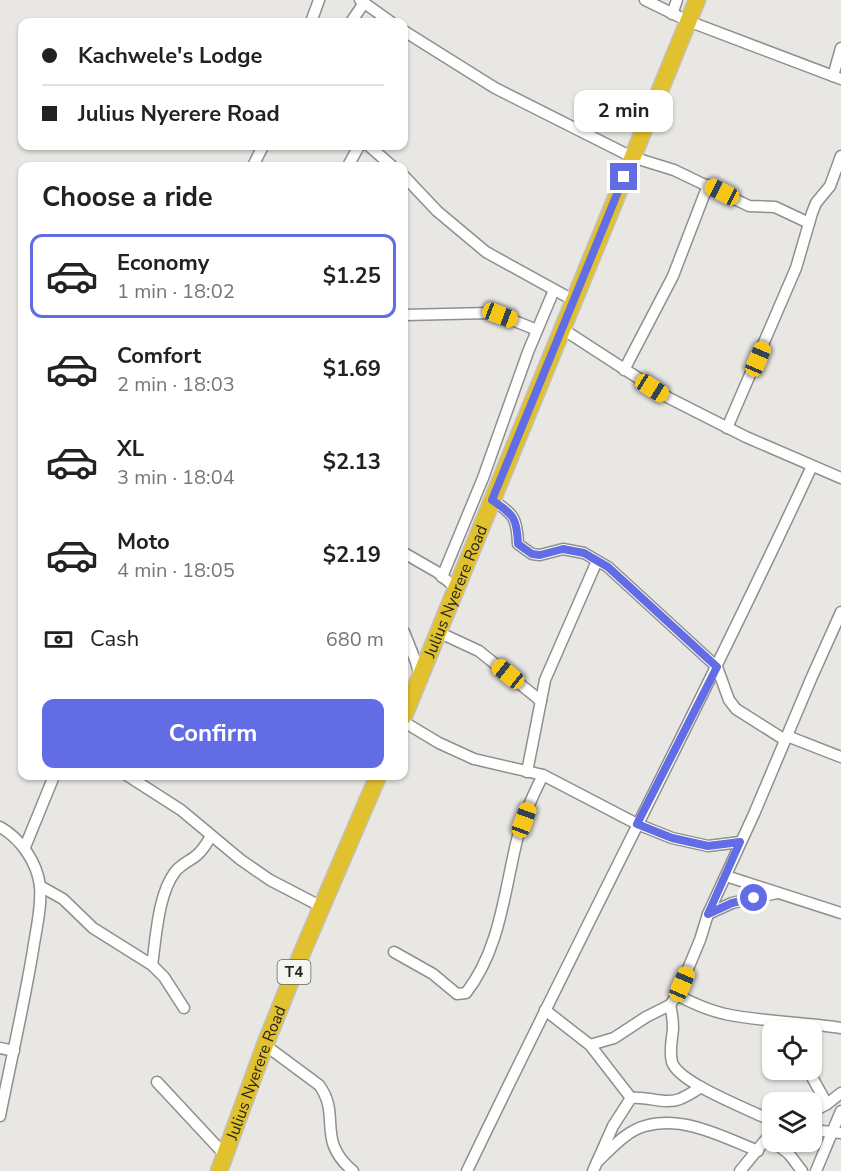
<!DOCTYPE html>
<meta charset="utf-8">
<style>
:root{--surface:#fff;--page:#f2f2f2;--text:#222;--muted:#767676;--line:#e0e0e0;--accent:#626ce4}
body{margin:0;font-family:"Nunito Sans",sans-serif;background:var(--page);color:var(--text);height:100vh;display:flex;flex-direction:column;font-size:22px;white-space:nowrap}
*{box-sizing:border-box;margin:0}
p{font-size:20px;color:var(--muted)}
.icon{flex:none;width:33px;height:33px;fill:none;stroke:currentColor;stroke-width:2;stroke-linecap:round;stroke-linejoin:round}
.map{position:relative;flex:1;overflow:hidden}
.drawer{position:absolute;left:18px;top:162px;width:390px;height:618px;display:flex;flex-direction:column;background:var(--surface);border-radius:12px;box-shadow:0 2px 4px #0004}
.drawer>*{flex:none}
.banner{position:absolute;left:18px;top:18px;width:390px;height:132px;border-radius:12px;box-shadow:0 2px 4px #0004;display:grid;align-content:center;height:132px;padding:0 24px;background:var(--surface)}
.controls{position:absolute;left:762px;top:1020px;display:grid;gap:12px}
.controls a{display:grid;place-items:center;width:60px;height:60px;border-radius:12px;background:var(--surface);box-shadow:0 2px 4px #0004;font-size:30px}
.end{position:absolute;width:27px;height:27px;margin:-14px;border:8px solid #626ce4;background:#fff;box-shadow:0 0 0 3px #fff}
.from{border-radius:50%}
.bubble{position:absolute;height:42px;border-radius:12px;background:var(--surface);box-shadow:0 2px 4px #0004;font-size:20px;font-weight:700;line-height:42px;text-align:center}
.car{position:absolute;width:18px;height:36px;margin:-18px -9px;border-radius:8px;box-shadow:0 0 4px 2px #0007;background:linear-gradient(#f5c518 24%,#345 0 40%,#f5c518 0 76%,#345 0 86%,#f5c518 0)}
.banner b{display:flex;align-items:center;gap:21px;height:57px;font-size:22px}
.banner b+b{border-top:2px solid var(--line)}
.banner i{width:15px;height:15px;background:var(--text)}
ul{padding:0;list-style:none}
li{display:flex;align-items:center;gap:18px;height:84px;margin:0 12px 9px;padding:0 12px;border:3px solid transparent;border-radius:12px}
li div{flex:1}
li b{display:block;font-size:22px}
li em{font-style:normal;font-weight:700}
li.selected{border-color:var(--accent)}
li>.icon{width:54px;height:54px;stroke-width:1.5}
h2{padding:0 24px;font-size:27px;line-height:72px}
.pay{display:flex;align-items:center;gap:15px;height:66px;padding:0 24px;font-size:22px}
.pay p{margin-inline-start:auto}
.cta{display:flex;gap:12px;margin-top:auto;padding:12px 24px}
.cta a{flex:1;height:69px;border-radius:12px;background:var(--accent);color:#fff;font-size:24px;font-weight:700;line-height:69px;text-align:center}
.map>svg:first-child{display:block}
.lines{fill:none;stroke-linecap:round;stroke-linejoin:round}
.minor-casing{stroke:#908f8c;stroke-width:13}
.highway-casing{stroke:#c2c2c2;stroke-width:19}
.minor{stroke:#fff;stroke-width:10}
.highway{stroke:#e1c12d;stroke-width:16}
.route{stroke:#626ce4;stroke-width:8}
.labels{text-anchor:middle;stroke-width:6;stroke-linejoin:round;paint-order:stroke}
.shield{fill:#f5f4f1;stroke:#636362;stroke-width:1.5}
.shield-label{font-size:15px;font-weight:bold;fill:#252524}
.street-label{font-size:16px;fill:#252524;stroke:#f5f4f1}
</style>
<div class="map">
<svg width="841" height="1171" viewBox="0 0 841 1171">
<rect width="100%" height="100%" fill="#e8e7e4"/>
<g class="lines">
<defs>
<g id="minor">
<polyline points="360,0 391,22"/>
<polyline points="645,0 688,21 841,79"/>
<polyline points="672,14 677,0"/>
<polyline points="311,22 319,0"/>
<polyline points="351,22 364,3"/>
<polyline points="404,31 495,88 632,157 674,170 749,206 775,207 809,223"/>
<polyline points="833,76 841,48"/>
<polyline points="369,146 392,166"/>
<polyline points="253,166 263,146"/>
<polyline points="348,166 359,146"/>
<polyline points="404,176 437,211 486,252 573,300"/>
<polyline points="404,315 489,313 500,315 537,330"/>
<polyline points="561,328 669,398 746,437 841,478"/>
<polyline points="624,370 673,276 708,185"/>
<polyline points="727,428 796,268 812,213 816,203 830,186 841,156"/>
<path d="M 492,500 C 514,514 517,518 518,544 L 532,554 L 540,555 L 563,549 L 584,553 L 608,567 L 717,667 L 729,700 L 736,709 L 785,740"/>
<polyline points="404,553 437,572 456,588"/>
<polyline points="442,577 483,478 528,352 554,290"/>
<polyline points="404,632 416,662 420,677"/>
<polyline points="438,632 479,651 541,701"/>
<polyline points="404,722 439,743 474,759 543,775 637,824 672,838 708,846 740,842"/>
<polyline points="787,736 841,757"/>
<polyline points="527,772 545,680 597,561"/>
<polyline points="128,776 181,810 241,860 270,880 322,907"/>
<path d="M 0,827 C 21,839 37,862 40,886 C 42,906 36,930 33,950 C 24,1005 11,1060 0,1116"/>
<polyline points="25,847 54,776"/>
<polyline points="726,876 841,913"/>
<polyline points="40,886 63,899 93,928 152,965 164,977 184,1008"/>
<polyline points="708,914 732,903 777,893"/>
<path d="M 394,952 L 433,974 L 457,994 L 466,993 C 499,951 504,895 516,844 C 521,821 532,797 543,775"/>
<path d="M 152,965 C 156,938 158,894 175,872 C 181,864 190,861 197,855 C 203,850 207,843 211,836"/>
<path d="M 677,995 C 692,1003 708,1010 725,1014 C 763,1022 802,1022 841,1028"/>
<path d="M 670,1005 C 672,1013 673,1021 673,1029 C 672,1040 669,1051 672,1062 C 678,1083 751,1110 772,1121"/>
<polyline points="545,1010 590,1045 631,1098"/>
<path d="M 265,1045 L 319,1085 C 342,1116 315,1139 353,1171"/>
<polyline points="590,1045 614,1038 646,1017 670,1005 677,995 700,940 708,914 754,814 811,679 841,612"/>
<polyline points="0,1048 14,1051"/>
<polyline points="808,1070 827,1104"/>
<polyline points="157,1082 225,1155"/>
<polyline points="812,1112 827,1104 841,1093"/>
<polyline points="812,1130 841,1133"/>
<polyline points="774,1142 789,1154 802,1171"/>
<path d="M 597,1162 C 611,1149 626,1131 645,1126 C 683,1115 723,1137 758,1151"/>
<path d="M 467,1171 C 580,935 702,703 812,466"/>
<path d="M 593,1171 L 613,1126 L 631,1098 C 648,1096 665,1105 680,1099 C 687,1096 695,1091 701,1087"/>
<polyline points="740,1171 772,1132"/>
<polyline points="816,1171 841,1111"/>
</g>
<g id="highway">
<path id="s1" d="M 404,716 L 697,0"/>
<path id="s2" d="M 219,1171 L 265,1045 L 301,955 L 378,776"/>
</g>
</defs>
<use href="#minor" class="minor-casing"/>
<use href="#highway" class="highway-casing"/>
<use href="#minor" class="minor"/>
<use href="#highway" class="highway"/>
</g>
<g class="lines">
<path class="route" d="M 624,177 L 492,500 C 514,515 517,518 518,544 L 532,554 L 540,555 L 563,549 L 584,553 L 608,567 L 717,667 L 637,824 L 672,838 L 708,846 L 740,842 L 708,914 L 732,903 L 754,898"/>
</g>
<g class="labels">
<rect class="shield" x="277.5" y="960" width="33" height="24" rx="4.5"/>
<g class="shield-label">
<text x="294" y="977">T4</text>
</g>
<g class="street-label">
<text dy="6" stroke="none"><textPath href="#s1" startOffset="135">Julius Nyerere Road</textPath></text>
<text dy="6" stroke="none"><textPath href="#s2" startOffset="105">Julius Nyerere Road</textPath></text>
</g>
</g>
</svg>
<div class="controls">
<a><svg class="icon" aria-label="locate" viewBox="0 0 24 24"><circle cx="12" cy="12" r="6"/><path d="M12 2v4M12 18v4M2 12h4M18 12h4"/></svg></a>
<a><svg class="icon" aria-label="layers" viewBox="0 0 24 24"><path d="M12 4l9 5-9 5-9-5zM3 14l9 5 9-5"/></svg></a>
</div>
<i class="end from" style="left:754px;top:898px"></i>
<i class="end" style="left:624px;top:177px"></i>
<div class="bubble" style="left:574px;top:90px;width:99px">2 min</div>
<i class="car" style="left:722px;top:192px;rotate:297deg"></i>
<i class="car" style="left:500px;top:315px;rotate:111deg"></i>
<i class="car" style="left:758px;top:359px;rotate:23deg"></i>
<i class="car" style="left:652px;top:388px;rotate:122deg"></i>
<i class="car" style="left:508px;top:674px;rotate:309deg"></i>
<i class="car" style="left:524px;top:820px;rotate:20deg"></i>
<i class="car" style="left:682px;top:984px;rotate:23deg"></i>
<div class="banner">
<b><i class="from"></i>Kachwele's Lodge</b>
<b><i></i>Julius Nyerere Road</b>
</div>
<section class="drawer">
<h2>Choose a ride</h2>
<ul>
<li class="selected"><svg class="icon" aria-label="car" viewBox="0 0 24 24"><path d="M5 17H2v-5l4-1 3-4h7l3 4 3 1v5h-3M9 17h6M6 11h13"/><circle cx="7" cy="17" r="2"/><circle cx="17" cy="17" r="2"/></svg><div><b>Economy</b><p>1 min · 18:02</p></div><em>$1.25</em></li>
<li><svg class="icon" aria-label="car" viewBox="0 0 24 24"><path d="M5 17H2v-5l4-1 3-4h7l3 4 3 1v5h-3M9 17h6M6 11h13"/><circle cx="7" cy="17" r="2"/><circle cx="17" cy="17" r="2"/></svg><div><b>Comfort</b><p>2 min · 18:03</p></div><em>$1.69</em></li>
<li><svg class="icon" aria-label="car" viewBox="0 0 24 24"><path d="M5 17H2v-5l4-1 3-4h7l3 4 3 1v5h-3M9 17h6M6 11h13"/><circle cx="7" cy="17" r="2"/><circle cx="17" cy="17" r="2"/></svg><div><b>XL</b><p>3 min · 18:04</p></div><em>$2.13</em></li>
<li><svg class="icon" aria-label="car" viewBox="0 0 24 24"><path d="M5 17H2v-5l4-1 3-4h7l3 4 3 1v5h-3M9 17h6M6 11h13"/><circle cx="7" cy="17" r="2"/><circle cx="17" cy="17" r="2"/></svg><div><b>Moto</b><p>4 min · 18:05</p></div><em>$2.19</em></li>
</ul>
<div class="pay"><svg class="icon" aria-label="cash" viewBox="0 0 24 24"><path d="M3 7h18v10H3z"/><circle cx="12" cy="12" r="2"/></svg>Cash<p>680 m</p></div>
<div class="cta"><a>Confirm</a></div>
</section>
</div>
